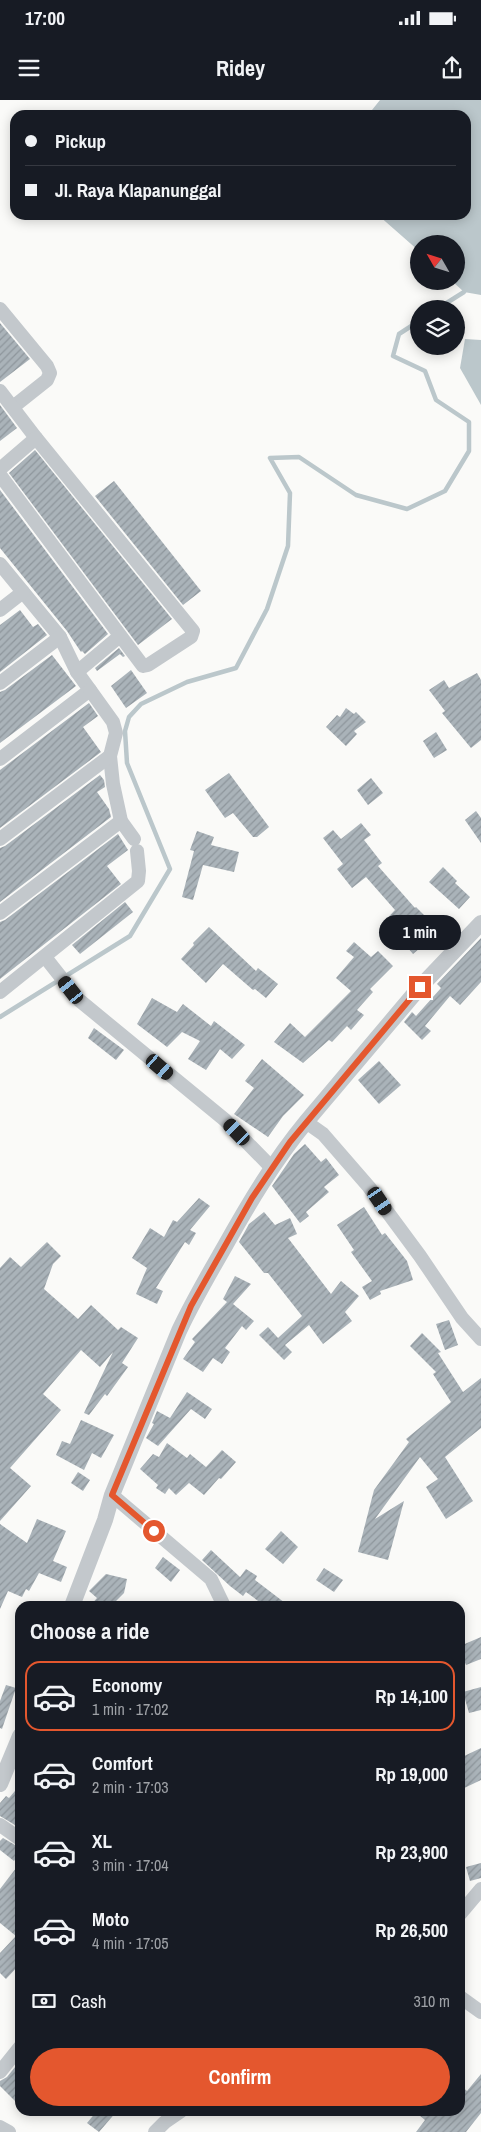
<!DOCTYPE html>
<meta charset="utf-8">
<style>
:root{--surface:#171b24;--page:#20242c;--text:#f1f3f6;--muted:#9ea1a6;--line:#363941;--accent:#e4572e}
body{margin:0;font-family:"Archivo Narrow",sans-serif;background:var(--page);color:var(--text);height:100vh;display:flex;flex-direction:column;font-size:19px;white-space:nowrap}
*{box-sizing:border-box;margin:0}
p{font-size:16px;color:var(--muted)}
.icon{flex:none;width:28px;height:28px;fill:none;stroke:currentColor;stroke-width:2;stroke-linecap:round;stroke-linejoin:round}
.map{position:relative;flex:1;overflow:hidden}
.panel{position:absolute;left:15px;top:1501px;width:450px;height:515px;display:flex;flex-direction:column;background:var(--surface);border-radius:15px;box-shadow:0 2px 12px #0003}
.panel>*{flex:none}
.top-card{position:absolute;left:10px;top:10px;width:461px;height:110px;border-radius:15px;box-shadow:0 2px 12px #0003;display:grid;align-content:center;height:110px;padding:0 15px;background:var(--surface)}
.needle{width:32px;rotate:309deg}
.buttons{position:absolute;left:410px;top:135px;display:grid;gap:10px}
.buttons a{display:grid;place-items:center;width:55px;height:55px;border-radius:50%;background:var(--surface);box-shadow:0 2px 12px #0003;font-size:25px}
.end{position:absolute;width:22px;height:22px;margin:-11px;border:6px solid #e4572e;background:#fff;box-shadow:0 0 0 2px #fff}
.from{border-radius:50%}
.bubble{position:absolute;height:35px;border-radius:18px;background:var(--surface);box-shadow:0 2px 12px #0003;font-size:16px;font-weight:800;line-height:35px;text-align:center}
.car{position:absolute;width:15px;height:30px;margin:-15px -8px;border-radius:6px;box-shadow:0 0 4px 1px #0007;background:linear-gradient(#222 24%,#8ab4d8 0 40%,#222 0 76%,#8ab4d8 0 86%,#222 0)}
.top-card b{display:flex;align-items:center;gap:18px;height:48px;font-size:19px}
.top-card b+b{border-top:1px solid var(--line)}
.top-card i{width:12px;height:12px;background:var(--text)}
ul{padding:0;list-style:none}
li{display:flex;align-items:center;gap:15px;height:70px;margin:0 10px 8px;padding:0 5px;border:2px solid transparent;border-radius:15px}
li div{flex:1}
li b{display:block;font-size:19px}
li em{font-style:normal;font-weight:800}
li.selected{border-color:var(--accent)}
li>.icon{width:45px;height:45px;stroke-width:1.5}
h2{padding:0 15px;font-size:22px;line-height:60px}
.pay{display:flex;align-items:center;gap:12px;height:55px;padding:0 15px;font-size:19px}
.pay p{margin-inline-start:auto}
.action{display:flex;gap:10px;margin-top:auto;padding:10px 15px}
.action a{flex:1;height:58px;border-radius:30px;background:var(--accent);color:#fff;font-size:20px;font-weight:800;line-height:58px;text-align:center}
.status{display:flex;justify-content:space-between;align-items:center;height:35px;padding:0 25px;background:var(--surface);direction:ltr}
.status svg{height:14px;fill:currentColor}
header{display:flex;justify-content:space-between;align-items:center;height:65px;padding:0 15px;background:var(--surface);font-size:22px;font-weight:800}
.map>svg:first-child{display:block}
.water{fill:#bbc7cb}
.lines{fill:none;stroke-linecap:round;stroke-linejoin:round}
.stream{stroke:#bbc7cb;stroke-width:4.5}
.building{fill:url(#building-hatch)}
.minor{stroke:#c3c8cc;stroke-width:14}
.tertiary{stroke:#c3c8cc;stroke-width:16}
.route{stroke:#e4572e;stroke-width:6}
</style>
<div class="status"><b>17:00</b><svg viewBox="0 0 49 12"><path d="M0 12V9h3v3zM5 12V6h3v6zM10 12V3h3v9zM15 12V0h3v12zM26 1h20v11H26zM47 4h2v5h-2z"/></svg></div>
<header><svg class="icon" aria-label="menu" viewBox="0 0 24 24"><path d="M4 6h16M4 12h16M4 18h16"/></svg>Ridey<svg class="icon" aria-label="share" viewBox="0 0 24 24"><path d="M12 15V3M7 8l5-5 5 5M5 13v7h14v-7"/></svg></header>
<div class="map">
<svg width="481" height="2032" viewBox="0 0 481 2032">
<defs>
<pattern id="building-hatch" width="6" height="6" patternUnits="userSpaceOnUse" patternTransform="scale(1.25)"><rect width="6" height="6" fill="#aab3b9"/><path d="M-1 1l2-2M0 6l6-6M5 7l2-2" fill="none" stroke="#8e969c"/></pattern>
</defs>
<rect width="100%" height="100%" fill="#fafaf8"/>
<g class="water">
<polygon points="380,0 481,0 481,195 464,192 452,181 456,181 456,144 419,144 419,151 378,115 466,115 466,15 368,15"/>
<polygon points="465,239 481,240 481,305 460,268"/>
</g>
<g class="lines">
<g class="stream">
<polyline points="437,209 464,192 466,187"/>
<polyline points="0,917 130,836 170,769 127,663 125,631 129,617 141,604 187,582 236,568 267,509 288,446 290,393 270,358 299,357 356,395 407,409 445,391 469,351 469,322 436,300 425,271 393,256 399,234 419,221"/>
</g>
</g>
<g class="building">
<polygon points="0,223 30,259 0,282"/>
<polygon points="0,305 17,328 0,341"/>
<polygon points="35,350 172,519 138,545 9,373"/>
<polygon points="114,381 201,491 183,505 95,396"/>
<polygon points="0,390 108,534 85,554 82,551 81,552 67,531 0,448"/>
<polygon points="20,510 33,527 38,524 47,535 0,572 0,525"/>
<polygon points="119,548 125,556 123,557 120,554 97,571 95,568"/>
<polygon points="52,555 76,586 0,643 0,592 5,590"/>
<polygon points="131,570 147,593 126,608 111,586"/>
<polygon points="477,573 481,580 481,640 471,648 442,613 445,611 429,590 444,580 449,588"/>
<polygon points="89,603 98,616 83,627 101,652 0,728 0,670"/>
<polygon points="346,608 354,614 356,612 366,622 354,631 357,634 346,646 326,627 337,615 340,617"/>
<polygon points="436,632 447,650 434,658 423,641"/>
<polygon points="229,673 269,727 257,737 253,737 233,713 225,718 205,690"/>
<polygon points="100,675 104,680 105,687 97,692 109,709 111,717 0,802 0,748 5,746"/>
<polygon points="371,678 383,693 368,705 357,690"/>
<polygon points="476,711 481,718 481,743 465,720"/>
<polygon points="361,723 371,735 364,740 382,763 378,766 415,808 416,807 426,817 414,827 427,842 413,854 402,841 399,844 380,826 395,810 366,777 352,788 337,769 343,764 323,738 333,730 341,739"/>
<polygon points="197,731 214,737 211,745 239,752 234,772 203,765 193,800 182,797 194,751 190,750"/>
<polygon points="118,734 128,750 107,766 121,784 0,879 0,822 5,820"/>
<polygon points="443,767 457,781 455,783 470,797 459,809 429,782"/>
<polygon points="125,802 133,812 80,854 72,845"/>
<polygon points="209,827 256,871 258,868 278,884 266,898 255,889 253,890 223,864 206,883 181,859 194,845 193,843"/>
<polygon points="481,838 481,882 460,905 450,896 425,926 431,931 422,940 404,922 412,912 416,916 441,888 437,884"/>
<polygon points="354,842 371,857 378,851 393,866 370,889 373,892 357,910 364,915 351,930 347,926 332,942 329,940 303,963 274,942 290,923 305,937 351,891 336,878 354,857 346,851"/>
<polygon points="152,898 177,912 183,904 211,926 214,921 245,945 232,959 220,949 206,970 188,959 200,941 182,932 167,947 137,924"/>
<polygon points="94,928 124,950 116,960 88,938"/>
<polygon points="262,959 304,995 283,1016 268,1037 234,1014 254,988 245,981"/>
<polygon points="379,961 401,985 379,1004 358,980"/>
<polygon points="305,1044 321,1062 326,1058 339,1075 324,1087 329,1092 306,1112 309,1116 300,1123 272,1086 294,1054"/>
<polygon points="199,1098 210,1106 190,1130 196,1133 189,1145 185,1142 156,1188 163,1191 157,1204 136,1194 147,1168 132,1158 150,1128 164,1137 173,1120 177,1122"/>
<polygon points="364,1107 382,1135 385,1133 407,1161 413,1180 380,1191 381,1194 370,1200 362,1187 372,1181 351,1152 354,1150 337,1125"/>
<polygon points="264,1112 275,1125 290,1118 297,1134 288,1138 331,1194 341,1181 359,1196 345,1212 352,1221 323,1244 309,1225 285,1245 292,1252 284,1260 259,1235 268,1227 278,1238 302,1216 268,1173 264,1173 239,1142 249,1124"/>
<polygon points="47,1142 61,1156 53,1164 44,1189 78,1219 91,1205 118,1230 121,1227 138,1238 122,1263 128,1267 107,1296 105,1294 89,1315 84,1313 113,1252 100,1267 81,1250 43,1294 61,1310 10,1368 31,1386 0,1421 0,1168 10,1157 21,1167"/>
<polygon points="235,1176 251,1184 233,1204 254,1221 246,1230 242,1226 225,1248 230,1252 222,1264 213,1258 203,1272 183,1259 195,1242 192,1239 227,1202 223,1199"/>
<polygon points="449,1220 458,1245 445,1250 436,1224"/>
<polygon points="422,1233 441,1252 438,1253 463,1292 481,1278 481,1328 445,1357 473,1401 446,1419 426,1387 438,1379 420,1357 375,1419 404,1401 388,1460 358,1452 374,1390 409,1342 406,1339 451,1302 433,1274 436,1272 410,1246"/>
<polygon points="187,1292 212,1309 205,1319 191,1309 158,1346 146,1338 154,1324 152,1323 157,1311 170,1318"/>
<polygon points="81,1320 114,1335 101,1358 92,1353 84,1370 56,1355 62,1341 70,1344"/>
<polygon points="167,1343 187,1358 190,1354 206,1367 222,1350 236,1362 221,1379 219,1378 204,1395 189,1383 176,1395 169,1388 165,1394 156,1388 158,1385 140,1369 153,1354 159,1357"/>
<polygon points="78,1372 90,1380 83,1391 71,1383"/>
<polygon points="37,1419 66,1431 53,1461 67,1467 61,1482 39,1473 29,1491 26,1489 22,1497 8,1491 0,1509 0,1424 27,1443"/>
<polygon points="281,1431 298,1447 283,1464 265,1449"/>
<polygon points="211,1450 240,1477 246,1469 257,1476 255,1480 289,1506 265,1506 246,1492 243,1496 230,1486 202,1460"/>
<polygon points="163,1457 180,1470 171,1482 155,1468"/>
<polygon points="324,1468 343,1480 334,1492 316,1480"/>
<polygon points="106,1474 127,1479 124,1493 111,1506 90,1506 97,1498 89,1491"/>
<polygon points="481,1537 481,1559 466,1565 460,1551 460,1546"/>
<polygon points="6,1585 16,1588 2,1629 0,1628 0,1601"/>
<polygon points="481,1587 481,1610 469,1613 463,1592"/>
<polygon points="481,1648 481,1680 460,1690 460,1658"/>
<polygon points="20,1685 20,1728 0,1716 0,1703 6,1696 9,1698"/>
<polygon points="3,1738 20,1748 20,1753 14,1761 0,1750 0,1741"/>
<polygon points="20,1763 20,1864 6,1879 0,1873 0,1853 16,1836 0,1823 0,1789"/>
<polygon points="481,1763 481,1778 470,1781 466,1767"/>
<polygon points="20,1961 20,2006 0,1986 0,1981 7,1977"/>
<polygon points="481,1974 481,2013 466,2032 416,2032 425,2020 414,2011 460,2011 460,1985 467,1991"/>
<polygon points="97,2011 117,2011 99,2032 87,2023"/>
</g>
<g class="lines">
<g class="minor">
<polyline points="0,209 47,266 50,273 47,280 13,307"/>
<polyline points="0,291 36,338 193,531 191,537 148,565 143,566 0,375"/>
<polyline points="0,369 36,338"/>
<polyline points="0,464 60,537 77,572 90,590 0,659"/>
<polyline points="0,510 23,492"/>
<polyline points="77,572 120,536"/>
<polyline points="0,583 60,537"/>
<polyline points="90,590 113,622 116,633 110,656 113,684 121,721 134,739"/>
<polyline points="0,739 110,656"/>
<polyline points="0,813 121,721"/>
<polyline points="45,857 79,900 225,1020 272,1068"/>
<polyline points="0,892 138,781 139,771 137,751"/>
<polyline points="306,1022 323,1034 369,1087 420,1156 462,1218 481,1239"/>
<polyline points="112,1395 211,1479 224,1506"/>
<polyline points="0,1725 20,1739"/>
<polyline points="460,1814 481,1789"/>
<polyline points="460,1897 481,1912"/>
<polyline points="0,1972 20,1947"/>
<polyline points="0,2027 9,2032"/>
<polyline points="155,2032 165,2022 181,2011"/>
</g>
<g class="tertiary">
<path d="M 72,1506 L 105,1420 L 112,1395 L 179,1231 C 193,1201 209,1174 225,1146 C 249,1103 274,1061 306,1022 L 420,887 L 481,823"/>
<polyline points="0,1684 20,1636"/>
</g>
</g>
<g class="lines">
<polyline class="route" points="154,1431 112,1395 191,1206 252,1098 290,1042 420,887"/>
</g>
</svg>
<div class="buttons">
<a><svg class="needle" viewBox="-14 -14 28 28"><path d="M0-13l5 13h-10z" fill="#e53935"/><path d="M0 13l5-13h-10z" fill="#9ea1a6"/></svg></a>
<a><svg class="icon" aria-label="layers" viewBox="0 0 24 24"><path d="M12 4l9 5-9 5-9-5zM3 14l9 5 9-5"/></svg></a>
</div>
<i class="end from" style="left:154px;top:1431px"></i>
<i class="end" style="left:420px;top:887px"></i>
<div class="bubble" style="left:379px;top:815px;width:82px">1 min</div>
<i class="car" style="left:71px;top:890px;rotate:322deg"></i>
<i class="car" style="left:160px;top:967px;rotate:131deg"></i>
<i class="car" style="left:237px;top:1032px;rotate:316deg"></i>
<i class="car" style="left:380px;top:1101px;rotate:146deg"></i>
<div class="top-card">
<b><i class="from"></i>Pickup</b>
<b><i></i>Jl. Raya Klapanunggal</b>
</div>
<section class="panel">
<h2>Choose a ride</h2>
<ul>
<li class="selected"><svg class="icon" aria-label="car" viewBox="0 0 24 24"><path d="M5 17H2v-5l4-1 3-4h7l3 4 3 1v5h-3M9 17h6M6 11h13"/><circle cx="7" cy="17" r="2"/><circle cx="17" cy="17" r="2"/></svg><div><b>Economy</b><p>1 min · 17:02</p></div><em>Rp 14,100</em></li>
<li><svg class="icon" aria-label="car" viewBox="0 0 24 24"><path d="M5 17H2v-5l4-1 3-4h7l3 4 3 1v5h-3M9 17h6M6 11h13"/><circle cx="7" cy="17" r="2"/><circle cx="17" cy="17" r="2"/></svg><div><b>Comfort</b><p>2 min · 17:03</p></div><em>Rp 19,000</em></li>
<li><svg class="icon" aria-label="car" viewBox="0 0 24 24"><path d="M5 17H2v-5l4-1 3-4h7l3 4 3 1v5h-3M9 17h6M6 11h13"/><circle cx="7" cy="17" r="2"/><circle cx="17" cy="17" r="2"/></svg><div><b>XL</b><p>3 min · 17:04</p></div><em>Rp 23,900</em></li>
<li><svg class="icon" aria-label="car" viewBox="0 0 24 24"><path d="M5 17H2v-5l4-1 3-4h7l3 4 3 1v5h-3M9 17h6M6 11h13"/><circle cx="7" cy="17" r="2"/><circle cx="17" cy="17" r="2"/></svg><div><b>Moto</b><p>4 min · 17:05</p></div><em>Rp 26,500</em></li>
</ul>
<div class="pay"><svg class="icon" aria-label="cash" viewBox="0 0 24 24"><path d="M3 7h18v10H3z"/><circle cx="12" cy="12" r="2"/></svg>Cash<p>310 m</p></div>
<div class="action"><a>Confirm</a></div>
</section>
</div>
